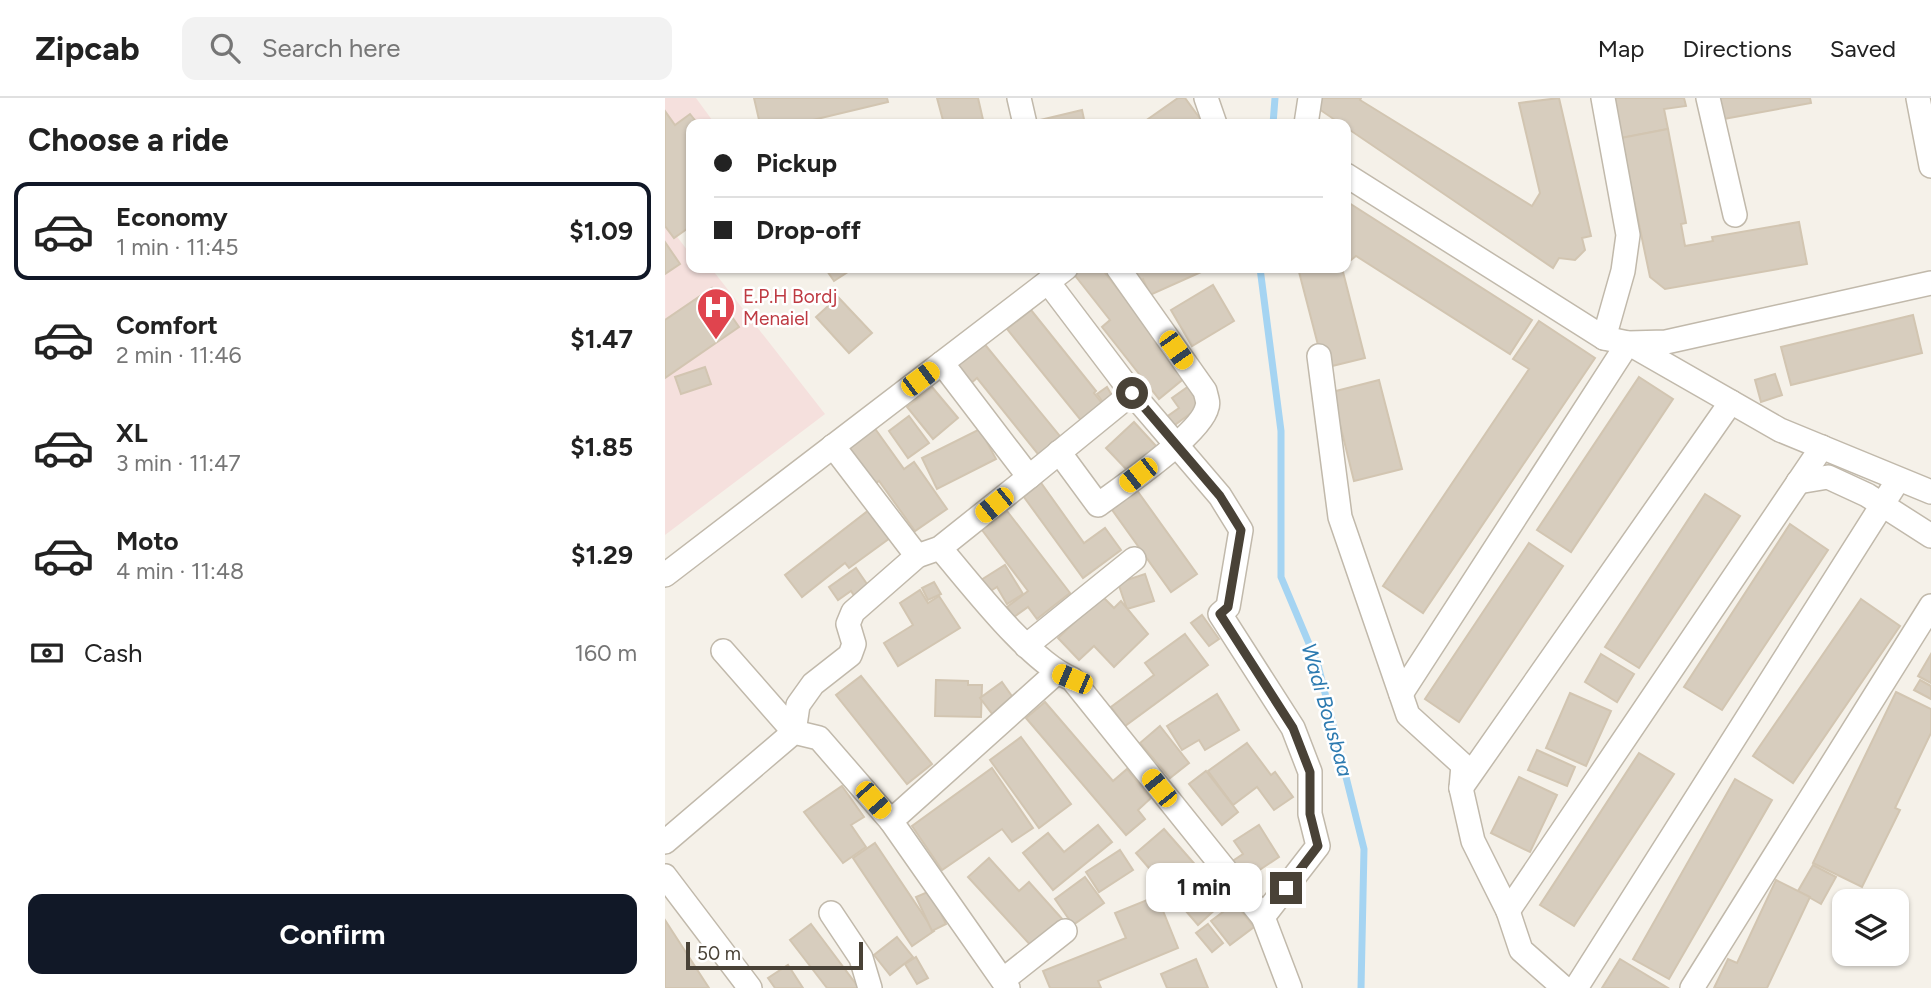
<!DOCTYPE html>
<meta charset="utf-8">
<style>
:root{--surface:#fff;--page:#f2f2f2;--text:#222;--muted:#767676;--line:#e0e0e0;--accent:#111827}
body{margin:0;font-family:Figtree,sans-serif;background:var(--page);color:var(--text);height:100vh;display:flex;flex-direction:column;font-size:26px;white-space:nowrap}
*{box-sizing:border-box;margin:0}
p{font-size:23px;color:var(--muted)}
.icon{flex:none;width:38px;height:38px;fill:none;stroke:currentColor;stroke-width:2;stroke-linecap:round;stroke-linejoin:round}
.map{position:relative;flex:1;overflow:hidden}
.sheet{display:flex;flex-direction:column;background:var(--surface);width:665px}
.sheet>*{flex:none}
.hud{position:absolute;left:21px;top:21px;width:665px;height:154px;border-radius:14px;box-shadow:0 2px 5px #0004;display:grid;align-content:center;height:154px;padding:0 28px;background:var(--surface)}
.buttons{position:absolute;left:1167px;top:791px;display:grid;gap:14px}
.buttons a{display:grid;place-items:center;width:77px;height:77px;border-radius:14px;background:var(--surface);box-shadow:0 2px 5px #0004;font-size:35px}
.scale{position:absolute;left:21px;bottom:18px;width:177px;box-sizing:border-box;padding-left:7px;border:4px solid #494237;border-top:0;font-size:19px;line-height:24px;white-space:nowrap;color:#494237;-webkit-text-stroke:5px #fff;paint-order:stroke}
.end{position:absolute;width:32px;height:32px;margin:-16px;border:9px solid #494237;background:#fff;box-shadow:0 0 0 4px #fff}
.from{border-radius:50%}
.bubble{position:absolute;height:49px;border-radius:14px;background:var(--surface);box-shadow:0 2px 5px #0004;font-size:23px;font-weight:700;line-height:49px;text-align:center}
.car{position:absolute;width:21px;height:42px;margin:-21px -10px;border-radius:9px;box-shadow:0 0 5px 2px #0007;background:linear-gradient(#f5c518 24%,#345 0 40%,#f5c518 0 76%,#345 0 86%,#f5c518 0)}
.hud b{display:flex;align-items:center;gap:24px;height:66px;font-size:26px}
.hud b+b{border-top:2px solid var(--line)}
.hud i{width:18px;height:18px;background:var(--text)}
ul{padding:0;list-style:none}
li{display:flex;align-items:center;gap:21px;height:98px;margin:0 14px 10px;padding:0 14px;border:4px solid transparent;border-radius:14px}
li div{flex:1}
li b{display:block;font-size:26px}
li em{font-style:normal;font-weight:700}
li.active{border-color:var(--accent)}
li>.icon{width:63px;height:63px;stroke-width:1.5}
h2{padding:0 28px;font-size:32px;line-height:84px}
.pay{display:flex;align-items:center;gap:18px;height:77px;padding:0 28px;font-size:26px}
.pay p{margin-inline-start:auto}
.cta{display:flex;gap:14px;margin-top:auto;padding:14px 28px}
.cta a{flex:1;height:80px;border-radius:14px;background:var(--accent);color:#fff;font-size:28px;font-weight:700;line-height:80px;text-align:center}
header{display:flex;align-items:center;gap:42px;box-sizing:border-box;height:98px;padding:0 35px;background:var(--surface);border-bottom:2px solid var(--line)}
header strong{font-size:33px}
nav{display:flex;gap:38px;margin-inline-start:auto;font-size:24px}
.search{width:490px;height:63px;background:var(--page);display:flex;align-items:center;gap:18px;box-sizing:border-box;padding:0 24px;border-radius:14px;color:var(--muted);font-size:26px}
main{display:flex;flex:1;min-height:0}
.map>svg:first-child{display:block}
.medical{fill:#f5e0dd}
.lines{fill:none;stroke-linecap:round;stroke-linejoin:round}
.stream{stroke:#a5d4f2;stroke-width:7}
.building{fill:#d7cdbe;stroke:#d2c5b1;stroke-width:2}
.minor-casing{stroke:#c1b9ab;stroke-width:26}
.minor{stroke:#fff;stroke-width:23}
.route{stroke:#494237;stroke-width:9}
.labels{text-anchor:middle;stroke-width:5;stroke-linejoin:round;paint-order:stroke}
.health-label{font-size:19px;fill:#be3a42;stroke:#fff;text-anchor:start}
.water-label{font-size:21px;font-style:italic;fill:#2c7ab0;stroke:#fff}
</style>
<header>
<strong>Zipcab</strong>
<div class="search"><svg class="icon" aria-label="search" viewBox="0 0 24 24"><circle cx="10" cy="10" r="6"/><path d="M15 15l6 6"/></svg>Search here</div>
<nav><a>Map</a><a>Directions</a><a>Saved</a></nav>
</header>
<main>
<section class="sheet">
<h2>Choose a ride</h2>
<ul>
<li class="active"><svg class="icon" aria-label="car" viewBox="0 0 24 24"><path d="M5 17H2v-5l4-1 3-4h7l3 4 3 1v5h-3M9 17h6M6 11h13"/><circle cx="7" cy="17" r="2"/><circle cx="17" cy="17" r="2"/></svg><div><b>Economy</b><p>1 min · 11:45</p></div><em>$1.09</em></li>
<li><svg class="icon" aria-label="car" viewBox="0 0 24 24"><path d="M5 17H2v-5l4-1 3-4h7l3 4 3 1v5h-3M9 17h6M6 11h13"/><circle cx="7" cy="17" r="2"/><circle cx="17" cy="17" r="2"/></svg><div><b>Comfort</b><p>2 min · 11:46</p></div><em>$1.47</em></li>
<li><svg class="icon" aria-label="car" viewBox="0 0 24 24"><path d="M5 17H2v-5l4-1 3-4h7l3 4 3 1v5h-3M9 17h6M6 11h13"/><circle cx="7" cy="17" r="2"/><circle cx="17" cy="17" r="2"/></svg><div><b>XL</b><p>3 min · 11:47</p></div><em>$1.85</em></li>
<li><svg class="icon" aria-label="car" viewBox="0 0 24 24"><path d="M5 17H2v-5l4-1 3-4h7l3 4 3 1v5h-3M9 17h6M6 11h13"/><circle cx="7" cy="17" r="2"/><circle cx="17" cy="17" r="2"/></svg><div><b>Moto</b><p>4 min · 11:48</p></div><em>$1.29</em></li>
</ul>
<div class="pay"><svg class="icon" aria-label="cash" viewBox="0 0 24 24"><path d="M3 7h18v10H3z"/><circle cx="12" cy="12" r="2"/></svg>Cash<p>160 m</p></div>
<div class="cta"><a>Confirm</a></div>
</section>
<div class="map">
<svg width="1266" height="890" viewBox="0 0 1266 890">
<rect width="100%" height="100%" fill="#f5f1e9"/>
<polygon class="medical" points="0,0 31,0 50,26 26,26 26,123 10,136 26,157 26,170 46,170 160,316 0,437"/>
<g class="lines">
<g class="stream">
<polyline points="608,26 610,0"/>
<polyline points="595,170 616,333 616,479 653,567 699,751 696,890"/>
</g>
</g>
<g class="building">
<polygon points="89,0 222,0 223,4 131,26 95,26"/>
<polygon points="272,0 313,0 319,26 279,26"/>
<polygon points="513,0 520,0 539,26 476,26"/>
<polygon points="651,0 696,0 695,2 867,108 875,95 854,5 894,0 926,138 917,140 920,152 910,162 894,160 888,170 648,7"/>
<polygon points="949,0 1019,0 1021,8 999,11 1003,31 956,40"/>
<polygon points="1049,0 1145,0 1146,5 1053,22"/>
<polygon points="417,12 420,26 372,26 371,23"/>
<polygon points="0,13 10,27 25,16 33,26 26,26 26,128 9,140 0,128"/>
<polygon points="1003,31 1021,125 1016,126 1020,148 1048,143 1047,139 1134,124 1142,166 1000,191 985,179 956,40"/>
<polygon points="681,103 867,222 845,256 691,158 681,166"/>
<polygon points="0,144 15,166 0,176"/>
<polygon points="160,170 189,170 169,183"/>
<polygon points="414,170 436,170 522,278 494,301 437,229 445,222 408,175"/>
<polygon points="466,170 545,170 485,197 478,181 469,185"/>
<polygon points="633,170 677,170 700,260 659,270"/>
<polygon points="548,187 569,223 527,248 506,212"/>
<polygon points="47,190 74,229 0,280 0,222"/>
<polygon points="173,199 207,235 184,255 151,219"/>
<polygon points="366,212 431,293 429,295 440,309 419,326 342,231"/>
<polygon points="1248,217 1257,255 1126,287 1116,249"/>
<polygon points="874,223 930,260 758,515 718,488 864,271 848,261"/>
<polygon points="317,243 399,343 377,361 312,280 305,286 289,265"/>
<polygon points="40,269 46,286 16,296 10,279"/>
<polygon points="1110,276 1117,297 1096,304 1090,282"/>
<polygon points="974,279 1008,301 906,454 872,432"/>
<polygon points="714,282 737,371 689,383 667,294"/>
<polygon points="524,288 537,307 507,329 500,320 514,310 507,300"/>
<polygon points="267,289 293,320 268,341 242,309"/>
<polygon points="442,289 449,301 440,307 432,296"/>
<polygon points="244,318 264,345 243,360 224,333"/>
<polygon points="469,324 491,348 463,373 441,350"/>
<polygon points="206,325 239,371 249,364 282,411 250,433 214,383 207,388 176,346"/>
<polygon points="315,331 331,361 272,391 257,360"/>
<polygon points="374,382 419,445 440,430 456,452 418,480 356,395"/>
<polygon points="471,391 532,476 506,494 445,409"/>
<polygon points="1040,396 1075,418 974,570 940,549"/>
<polygon points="204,412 225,440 184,470 180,465 137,499 120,477"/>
<polygon points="342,413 405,495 372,521 363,509 349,519 342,509 363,493 317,432"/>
<polygon points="1125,426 1163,452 1057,612 1019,589"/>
<polygon points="864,445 898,468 794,624 760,601"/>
<polygon points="340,467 358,496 342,506 332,489 324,494 316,482"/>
<polygon points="191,470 204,489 190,499 186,493 173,502 164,489"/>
<polygon points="480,476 489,503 462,511 453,485"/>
<polygon points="269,484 276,496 263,502 257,490"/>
<polygon points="255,492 263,505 274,498 295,530 233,568 219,545 248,527 235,505"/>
<polygon points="437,498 449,510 456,503 483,536 449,569 429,548 414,562 393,540"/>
<polygon points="1196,501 1235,528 1128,685 1088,658"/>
<polygon points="537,517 554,541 544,548 526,525"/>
<polygon points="520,536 543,567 460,628 446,609 489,577 480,565"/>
<polygon points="936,556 969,576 952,604 920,584"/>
<polygon points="1266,556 1266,585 1253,578"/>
<polygon points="196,578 267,666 242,686 171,597"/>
<polygon points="271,582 303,583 303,587 317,587 316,619 270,618"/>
<polygon points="1255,582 1266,588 1266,601 1249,592"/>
<polygon points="337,584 349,601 328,617 315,600"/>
<polygon points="1231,594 1266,611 1266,635 1230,710 1235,712 1197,789 1148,765"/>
<polygon points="905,595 946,613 921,668 881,650"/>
<polygon points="552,596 574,632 540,652 534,642 517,652 502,628"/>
<polygon points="380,604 448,683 462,671 486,700 473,712 480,721 461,737 361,620"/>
<polygon points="495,628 524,665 505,680 475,645"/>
<polygon points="356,639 406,706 374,730 325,662"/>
<polygon points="582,645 606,677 610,674 628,699 609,712 592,689 568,707 543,673"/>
<polygon points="872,652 910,669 902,688 863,672"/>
<polygon points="974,655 1009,676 909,828 875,807"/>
<polygon points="327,670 368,730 347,744 337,731 277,772 247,728"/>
<polygon points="541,673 573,714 557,727 524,686"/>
<polygon points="854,679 892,697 865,754 826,735"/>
<polygon points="1070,681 1107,702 1004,881 968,861"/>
<polygon points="177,688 199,719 186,727 201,749 178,765 139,714"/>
<polygon points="433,727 447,744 388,792 358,755 383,735 399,754"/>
<polygon points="594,727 614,759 578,783 566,764 578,756 569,743"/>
<polygon points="499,731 561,802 533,827 471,755"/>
<polygon points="210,745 269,833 247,848 188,760"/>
<polygon points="455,752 468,772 434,794 421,774"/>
<polygon points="324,760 354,793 364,784 399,823 369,851 303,779"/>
<polygon points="1148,767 1171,779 1156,806 1133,793"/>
<polygon points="420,779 439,805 408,827 390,801"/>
<polygon points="1111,782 1145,799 1102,890 1049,890 1063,861 1072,865"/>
<polygon points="265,793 281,826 267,833 251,799"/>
<polygon points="492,798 513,850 433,883 436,890 385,890 378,873 461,840 450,815"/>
<polygon points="570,805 589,829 565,847 546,823"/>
<polygon points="0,822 44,890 0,890"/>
<polygon points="146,826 194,890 162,890 125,842"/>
<polygon points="543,826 558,845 547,854 531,835"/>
<polygon points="232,839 248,859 225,877 209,857"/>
<polygon points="251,859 263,880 252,886 240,866"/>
<polygon points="531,861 543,890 502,890 496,876"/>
<polygon points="955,861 1003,890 937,890"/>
<polygon points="123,867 138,890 110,890 103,880"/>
</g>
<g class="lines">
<defs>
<g id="minor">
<polyline points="354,0 360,26"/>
<polyline points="541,0 550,26"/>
<polyline points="938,0 963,137 958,173 939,240"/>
<polyline points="1043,0 1070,117"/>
<polyline points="1253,0 1266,68"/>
<polyline points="641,26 645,0"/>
<polyline points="681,77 939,240 963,245 1001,244 1266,185"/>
<polyline points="654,258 675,419 743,617 798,667 796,690 808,743 843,813 856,852 899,890"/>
<polyline points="467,295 555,398 576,432 563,509 555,516 628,630 645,674 645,716 653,748 598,819"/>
<polyline points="168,348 252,458"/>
<path d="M 394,354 L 433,407 C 456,390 537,335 542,309 C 544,305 541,298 540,293 L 453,170"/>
<polyline points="364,379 467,295 383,184"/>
<polyline points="1133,384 1163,379 1202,397 1266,438"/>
<path d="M 275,450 C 306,486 365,564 407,581 L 598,819 L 625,890"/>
<polyline points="0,477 401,170"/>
<polyline points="361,548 469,461"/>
<polyline points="58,553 129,634 133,607 148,586 185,557 189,546 183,526 188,514 252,458 275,450 364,379 277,265"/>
<polyline points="736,596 963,245 1115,332 1266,394"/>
<polyline points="796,690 1066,304"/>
<polyline points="0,744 129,634 154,640 226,723"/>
<polyline points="0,778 85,890"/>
<polyline points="843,813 1157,349"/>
<polyline points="166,815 196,860 205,890"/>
<polyline points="338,882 400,833"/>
<polyline points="343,890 226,723 391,575"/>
<polyline points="911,890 1233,382"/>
<polyline points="1027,890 1266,508"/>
</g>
</defs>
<use href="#minor" class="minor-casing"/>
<use href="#minor" class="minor"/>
</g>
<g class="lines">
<polyline class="route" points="467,295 555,398 576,432 563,509 555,516 628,630 645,674 645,716 653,748 621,790"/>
</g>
<defs>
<symbol id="hospital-pin" viewBox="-11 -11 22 30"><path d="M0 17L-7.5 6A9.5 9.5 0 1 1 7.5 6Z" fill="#e0444e" stroke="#fff"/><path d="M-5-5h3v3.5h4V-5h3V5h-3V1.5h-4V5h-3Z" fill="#fff"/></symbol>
</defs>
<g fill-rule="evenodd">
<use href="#hospital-pin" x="29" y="187" width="44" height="60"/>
</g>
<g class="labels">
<g class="health-label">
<text x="78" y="205">E.P.H Bordj<tspan x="78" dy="22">Menaiel</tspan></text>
</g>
<g class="water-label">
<text transform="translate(662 612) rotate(74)" y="7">Wadi Bousbaa</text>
</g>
</g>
</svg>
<div class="buttons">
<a><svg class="icon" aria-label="layers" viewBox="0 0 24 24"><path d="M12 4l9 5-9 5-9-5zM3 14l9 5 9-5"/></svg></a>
</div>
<div class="scale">50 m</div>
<i class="end from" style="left:467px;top:295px"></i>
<i class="end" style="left:621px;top:790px"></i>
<div class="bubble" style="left:481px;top:765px;width:116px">1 min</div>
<i class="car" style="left:511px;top:252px;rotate:145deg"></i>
<i class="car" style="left:255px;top:281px;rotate:53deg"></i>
<i class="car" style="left:473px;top:377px;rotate:232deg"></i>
<i class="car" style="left:329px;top:407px;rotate:231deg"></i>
<i class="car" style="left:407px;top:581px;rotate:293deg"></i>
<i class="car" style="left:494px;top:690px;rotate:321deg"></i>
<i class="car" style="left:208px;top:702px;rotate:139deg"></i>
<div class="hud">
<b><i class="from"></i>Pickup</b>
<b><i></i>Drop-off</b>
</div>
</div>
</main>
